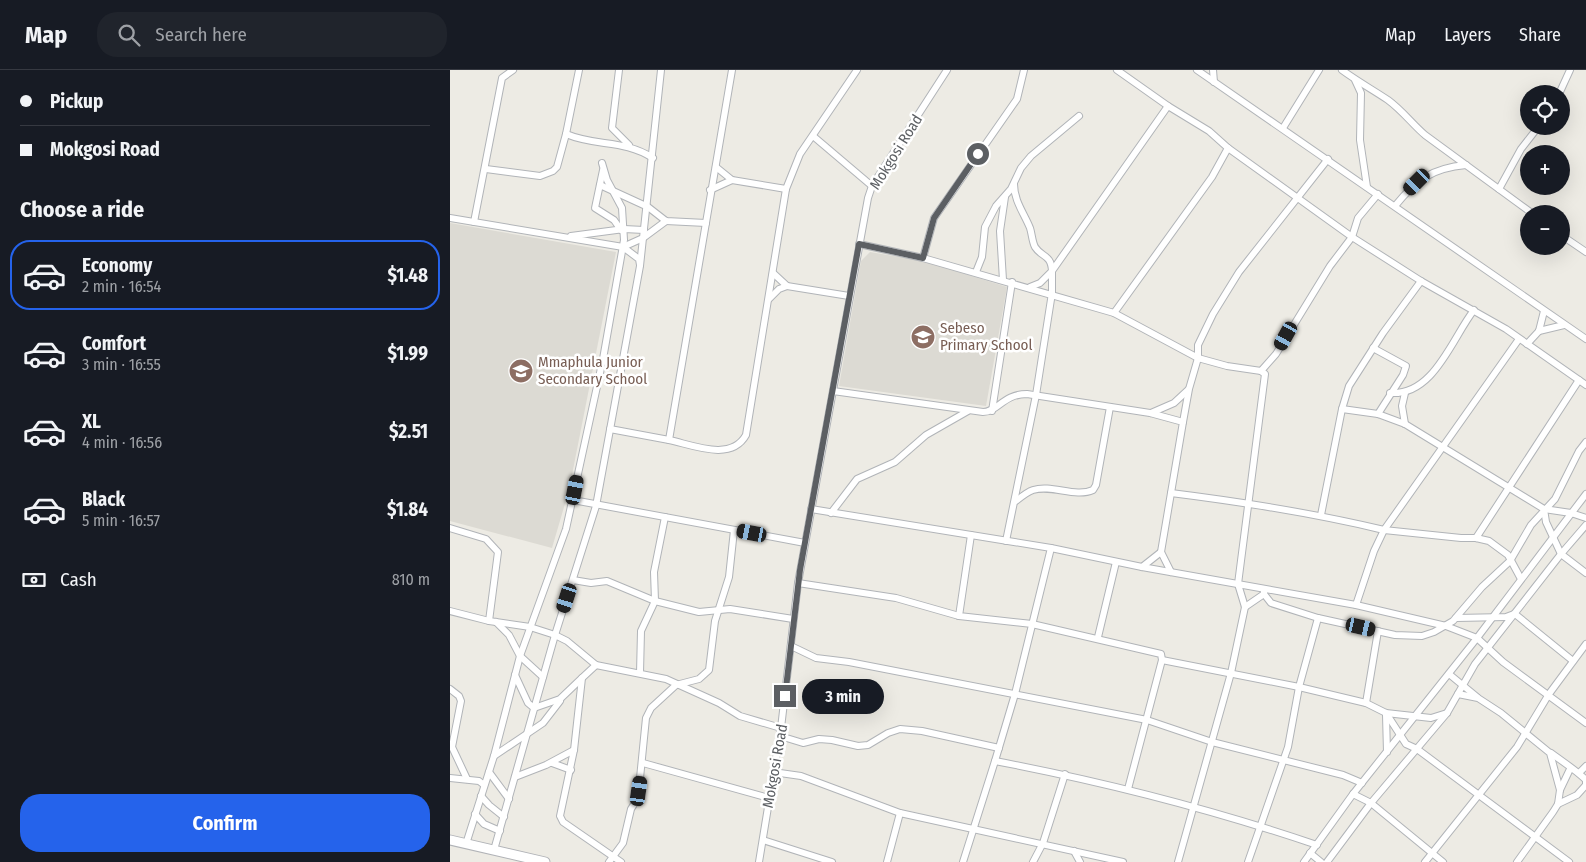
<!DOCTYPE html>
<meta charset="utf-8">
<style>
:root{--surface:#171b24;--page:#20242c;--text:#f1f3f6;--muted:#9ea1a6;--line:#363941;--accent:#2563eb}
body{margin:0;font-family:"Fira Sans Condensed",sans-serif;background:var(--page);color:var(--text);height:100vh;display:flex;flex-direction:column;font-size:19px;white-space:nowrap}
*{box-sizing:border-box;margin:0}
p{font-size:16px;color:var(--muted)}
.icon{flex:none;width:28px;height:28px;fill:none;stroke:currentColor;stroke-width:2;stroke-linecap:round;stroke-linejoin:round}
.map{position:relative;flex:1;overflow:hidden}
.sheet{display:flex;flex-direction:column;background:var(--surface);width:450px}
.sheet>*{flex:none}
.hud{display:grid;align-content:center;height:110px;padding:0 20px;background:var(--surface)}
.tools{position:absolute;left:1070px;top:15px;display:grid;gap:10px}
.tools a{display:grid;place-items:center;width:50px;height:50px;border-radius:50%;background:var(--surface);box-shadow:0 5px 20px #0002;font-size:25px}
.end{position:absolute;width:22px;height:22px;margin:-11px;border:6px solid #5c5f63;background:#fff;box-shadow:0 0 0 2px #fff}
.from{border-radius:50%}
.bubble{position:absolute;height:35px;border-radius:18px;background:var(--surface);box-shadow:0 5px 20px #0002;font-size:16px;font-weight:700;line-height:35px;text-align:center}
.car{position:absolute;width:15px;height:30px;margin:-15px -8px;border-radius:6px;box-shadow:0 0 4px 1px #0007;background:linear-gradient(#222 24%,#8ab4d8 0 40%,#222 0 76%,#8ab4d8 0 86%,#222 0)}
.hud b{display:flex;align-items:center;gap:18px;height:48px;font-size:19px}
.hud b+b{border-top:1px solid var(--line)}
.hud i{width:12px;height:12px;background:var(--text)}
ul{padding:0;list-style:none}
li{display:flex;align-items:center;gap:15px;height:70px;margin:0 10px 8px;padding:0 10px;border:2px solid transparent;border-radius:20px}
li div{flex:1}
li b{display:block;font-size:19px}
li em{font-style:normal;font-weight:700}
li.selected{border-color:var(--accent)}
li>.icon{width:45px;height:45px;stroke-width:1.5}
h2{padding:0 20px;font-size:22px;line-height:60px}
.pay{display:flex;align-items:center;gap:12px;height:55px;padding:0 20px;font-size:19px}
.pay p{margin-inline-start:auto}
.button{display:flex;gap:10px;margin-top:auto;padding:10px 20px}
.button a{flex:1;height:58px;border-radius:20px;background:var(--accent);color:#fff;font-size:20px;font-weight:700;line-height:58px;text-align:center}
header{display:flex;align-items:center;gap:30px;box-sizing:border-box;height:70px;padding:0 25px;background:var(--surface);border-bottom:1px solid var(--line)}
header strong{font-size:24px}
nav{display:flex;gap:28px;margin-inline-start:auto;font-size:18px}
.search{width:350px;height:45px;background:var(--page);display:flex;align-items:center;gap:12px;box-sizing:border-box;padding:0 18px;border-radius:20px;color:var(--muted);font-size:19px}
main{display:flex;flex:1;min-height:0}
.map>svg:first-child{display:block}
.education{fill:#dcdad3}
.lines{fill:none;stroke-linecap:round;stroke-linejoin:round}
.street-casing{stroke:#b1b4b8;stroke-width:8}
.secondary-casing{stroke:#b1b3b7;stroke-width:11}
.street{stroke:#fff;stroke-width:6}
.secondary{stroke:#fff;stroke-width:9}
.route{stroke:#5c5f63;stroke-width:6}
.labels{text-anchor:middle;stroke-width:5;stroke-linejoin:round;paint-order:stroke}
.street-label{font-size:15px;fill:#5c5f63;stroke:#fff}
.education-label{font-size:15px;fill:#785e54;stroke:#fff;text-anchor:start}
</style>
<header>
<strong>Map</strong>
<div class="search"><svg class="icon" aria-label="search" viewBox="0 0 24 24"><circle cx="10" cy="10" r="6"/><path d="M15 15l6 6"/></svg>Search here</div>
<nav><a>Map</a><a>Layers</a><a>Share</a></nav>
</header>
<main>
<section class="sheet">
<div class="hud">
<b><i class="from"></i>Pickup</b>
<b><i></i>Mokgosi Road</b>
</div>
<h2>Choose a ride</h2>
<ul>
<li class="selected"><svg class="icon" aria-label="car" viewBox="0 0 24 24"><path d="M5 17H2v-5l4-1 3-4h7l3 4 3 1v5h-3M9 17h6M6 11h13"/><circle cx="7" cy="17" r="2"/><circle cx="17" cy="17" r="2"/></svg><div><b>Economy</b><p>2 min · 16:54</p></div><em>$1.48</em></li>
<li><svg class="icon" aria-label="car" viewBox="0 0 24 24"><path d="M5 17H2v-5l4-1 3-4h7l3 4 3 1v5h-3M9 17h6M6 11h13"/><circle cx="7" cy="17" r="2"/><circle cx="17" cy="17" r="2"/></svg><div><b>Comfort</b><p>3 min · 16:55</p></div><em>$1.99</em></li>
<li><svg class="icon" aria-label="car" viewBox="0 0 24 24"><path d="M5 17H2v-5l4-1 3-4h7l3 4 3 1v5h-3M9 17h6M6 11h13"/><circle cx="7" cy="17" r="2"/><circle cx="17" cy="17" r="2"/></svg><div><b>XL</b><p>4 min · 16:56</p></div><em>$2.51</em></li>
<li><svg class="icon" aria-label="car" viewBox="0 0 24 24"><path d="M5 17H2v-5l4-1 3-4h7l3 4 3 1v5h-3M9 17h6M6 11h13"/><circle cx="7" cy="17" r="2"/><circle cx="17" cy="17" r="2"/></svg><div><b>Black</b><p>5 min · 16:57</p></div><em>$1.84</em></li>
</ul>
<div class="pay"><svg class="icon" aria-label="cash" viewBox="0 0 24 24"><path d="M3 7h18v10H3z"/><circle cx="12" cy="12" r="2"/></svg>Cash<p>810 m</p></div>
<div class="button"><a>Confirm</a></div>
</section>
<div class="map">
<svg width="1136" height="792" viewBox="0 0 1136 792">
<rect width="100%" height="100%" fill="#edebe4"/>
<g class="education">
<polygon points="0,153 166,182 119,420 102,478 0,451"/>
<polygon points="420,182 474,191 557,217 536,336 389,316 411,191"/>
</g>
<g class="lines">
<defs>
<g id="street">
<polyline points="169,0 162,58 179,75"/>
<polyline points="667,0 718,36 759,61 778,78 902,167 971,211 1056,259 1136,315"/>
<polyline points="747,0 1136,269"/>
<polyline points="763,0 764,12"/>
<path d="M 892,0 C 907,11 923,20 938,30 C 953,41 962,54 975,65 L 1083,144"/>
<polyline points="905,10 911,23 910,70 917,117"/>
<polyline points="1109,24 1120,0"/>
<polyline points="833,58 869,0"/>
<path d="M 116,64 C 147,77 173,69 203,88"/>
<polyline points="363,66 422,116"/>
<polyline points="266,97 282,110 336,119"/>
<polyline points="36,99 90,106 103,101 107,97 116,64 129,0"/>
<polyline points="153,100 145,138 164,150 171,160"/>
<path d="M 564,114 C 564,131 574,143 580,158 C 582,164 582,171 585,177 C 592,188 601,184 602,201 L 590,213 L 580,217"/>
<polyline points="150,115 198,137 216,151 256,153"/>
<polyline points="1049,119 1071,79 1089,56"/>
<polyline points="260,120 282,110"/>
<path d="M 945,136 C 966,110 982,98 1016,95"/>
<polyline points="0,148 173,177 189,189 190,195"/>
<polyline points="24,152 52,8 63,0"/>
<polyline points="1111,165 1136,182"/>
<polyline points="121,166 174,159 194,160"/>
<polyline points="409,174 473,188 664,243 748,288 777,296 811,301 815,304 788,514 795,537 781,603 728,792"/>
<polyline points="173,177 193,168 216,151"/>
<polyline points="473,188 484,148 567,29 574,0"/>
<polyline points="526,202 532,187 535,157 546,136 561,119 571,98 581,86 629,46"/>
<polyline points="323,203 337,216 399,226"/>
<polyline points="553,210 550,161 555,127"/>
<polyline points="319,229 329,219 337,216"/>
<polyline points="664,243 762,107 778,78"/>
<polyline points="1089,261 1114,255"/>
<polyline points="1077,274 1089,261 1094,241"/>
<polyline points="923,278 956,296 953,305 928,344"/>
<polyline points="811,301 826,284 880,196 902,167 908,148 928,124"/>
<path d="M 383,321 L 533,342 C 548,342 553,324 577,324 L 700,343 L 733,352 L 711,482 L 721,502"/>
<path d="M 940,323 C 984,326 1002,268 1024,240"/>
<polyline points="955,323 952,336 955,354"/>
<polyline points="892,339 928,344 955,354 1094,439 1121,443 1136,448"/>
<polyline points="542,341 562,212"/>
<polyline points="701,343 724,333 738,320"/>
<polyline points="733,352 739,319 748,288 748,275 763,244 789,202 878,89"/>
<polyline points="160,359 219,370 282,0"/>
<path d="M 219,370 C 243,375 281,392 296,365 L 336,119 L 350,84 L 407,0"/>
<path d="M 721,423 C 793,432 863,443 934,460 L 924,481 L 906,535"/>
<polyline points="123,430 355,473"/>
<path d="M 566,431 C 571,427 577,422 583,420 C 602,414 625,428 643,420 L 646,415 L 660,337"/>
<polyline points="361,439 601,478 692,497 906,535 996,556 1027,568 1053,592 1136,653"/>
<polyline points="1094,439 1096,452 1111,484 1136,503"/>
<polyline points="381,443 407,409 445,392 476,365 518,341"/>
<polyline points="871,445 892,339 899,316 933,263 971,211"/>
<polyline points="0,458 36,469 48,482 39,551"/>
<polyline points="934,460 1069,269"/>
<polyline points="934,460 1011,468 1026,468 1039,471 1058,485 1071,509"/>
<polyline points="521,465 509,546 582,554 711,584 712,590 678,719"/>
<polyline points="1026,468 1129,310"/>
<polyline points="556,471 586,325 602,223 602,201 718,36"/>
<polyline points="692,497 711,482"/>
<polyline points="123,510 141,513 157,511 205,531 249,542 280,539 343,549"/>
<polyline points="348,513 446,528 509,546"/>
<polyline points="814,524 821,533 868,548 945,565 972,566 984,562 1003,551 1032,517 1060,491 1081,455 1105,429 1129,381 1136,372"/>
<polyline points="795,537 814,524 814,521"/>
<polyline points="0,541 39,551 80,557 105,565 117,571 146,595 216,609 269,633 290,646 331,658"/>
<polyline points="1065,544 1123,591"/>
<polyline points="1006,548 1056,547 1064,544"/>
<polyline points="46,552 59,565 70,586 93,607"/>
<polyline points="648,567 666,492"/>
<polyline points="341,576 366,588 399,592 697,650 762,672 893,705 912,713"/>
<polyline points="712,590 849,617 916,633 936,643 981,648 997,643"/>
<polyline points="146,595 132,608 124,680 110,746 113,752 171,792"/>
<polyline points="190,603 191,561 205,531 204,502 215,447"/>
<polyline points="999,604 1027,627"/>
<polyline points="65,605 78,633 84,638 110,629 132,608"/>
<polyline points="0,619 9,626 11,631 2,677 17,709"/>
<polyline points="1008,624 1028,628 1051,643 1100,683 1110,720"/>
<polyline points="916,633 928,561"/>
<polyline points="936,643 956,674 967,679 1119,792"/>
<polyline points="936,645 937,682"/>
<polyline points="330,666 353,673 369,669 382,670 408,676 418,675 438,663 450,659 472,661 549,678"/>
<path d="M 1101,683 C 1113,692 1126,700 1136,710 L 1136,715"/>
<polyline points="44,686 93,653 110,631"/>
<polyline points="545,691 565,624 601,478"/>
<polyline points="102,693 121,700"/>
<polyline points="193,693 319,728"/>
<polyline points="39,702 59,729"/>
<polyline points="323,702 351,706 450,743 673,792"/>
<polyline points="1129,703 1136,696"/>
<polyline points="65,707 96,695 124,680"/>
<polyline points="0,708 29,711 34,715"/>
<polyline points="903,724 921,733 993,792"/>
<polyline points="31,726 39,735 54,747"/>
<polyline points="1108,734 1127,725 1136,715"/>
<polyline points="25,744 34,754 50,761"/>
<polyline points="313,770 382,792"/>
<polyline points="16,774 44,686 70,586 116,459 153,289 174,170 172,138 157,110 152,93"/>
<polyline points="44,780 105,565 146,436 190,196 211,0"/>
<polyline points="624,781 630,792"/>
<polyline points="860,783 871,792"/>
<polyline points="159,792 173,773 181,739 188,728 196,648 201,638 226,615 249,609 259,600 265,551 279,507 284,460"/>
<polyline points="309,792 331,658 348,513 418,128 422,116 497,0"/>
<polyline points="437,792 450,743"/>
<path d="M 513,792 L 545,691 C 655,712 761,739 867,775"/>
<polyline points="583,792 593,773 615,704"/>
<polyline points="798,792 838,677 849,617 868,548"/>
<polyline points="854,792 903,724 1027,568 1136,424"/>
<polyline points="877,792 921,733 997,643 1025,594 1111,484 1136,455"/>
<polyline points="975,792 1067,677 1099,624 1136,574"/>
<polyline points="1067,792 1103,742 1108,734 1110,720 1120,699"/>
</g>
<polyline id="secondary" points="0,770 95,792"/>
</defs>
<use href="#street" class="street-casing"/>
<use href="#secondary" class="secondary-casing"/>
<use href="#street" class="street"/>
<use href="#secondary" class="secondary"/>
</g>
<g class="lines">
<polyline class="route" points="335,626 350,500 409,174 473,188 484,148 528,84"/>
</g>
<defs>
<symbol id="school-disc" viewBox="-11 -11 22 22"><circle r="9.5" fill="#8d6e63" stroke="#fff"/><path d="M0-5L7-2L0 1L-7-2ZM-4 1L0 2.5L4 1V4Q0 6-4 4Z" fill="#fff"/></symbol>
</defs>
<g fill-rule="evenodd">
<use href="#school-disc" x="459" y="253" width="28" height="28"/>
<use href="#school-disc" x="57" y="287" width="28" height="28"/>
</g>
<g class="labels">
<g class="street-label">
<text transform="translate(446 82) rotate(-58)" y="5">Mokgosi Road</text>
<text transform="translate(325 696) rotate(-80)" y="5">Mokgosi Road</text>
</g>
<g class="education-label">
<text x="490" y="263">Sebeso<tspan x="490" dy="17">Primary School</tspan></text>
<text x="88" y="297">Mmaphula Junior<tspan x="88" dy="17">Secondary School</tspan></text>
</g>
</g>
</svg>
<div class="tools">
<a><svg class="icon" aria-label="locate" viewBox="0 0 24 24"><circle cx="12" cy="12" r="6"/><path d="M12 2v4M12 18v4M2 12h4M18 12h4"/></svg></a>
<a>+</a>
<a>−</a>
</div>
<i class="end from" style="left:528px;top:84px"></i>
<i class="end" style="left:335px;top:626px"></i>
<div class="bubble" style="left:352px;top:609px;width:82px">3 min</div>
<i class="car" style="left:967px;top:112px;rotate:225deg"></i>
<i class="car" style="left:836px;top:266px;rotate:209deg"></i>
<i class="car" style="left:125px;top:420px;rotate:11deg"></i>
<i class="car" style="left:302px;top:463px;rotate:281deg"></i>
<i class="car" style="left:117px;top:528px;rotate:198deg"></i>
<i class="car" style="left:911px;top:557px;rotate:103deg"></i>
<i class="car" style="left:189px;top:721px;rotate:8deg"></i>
</div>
</main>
